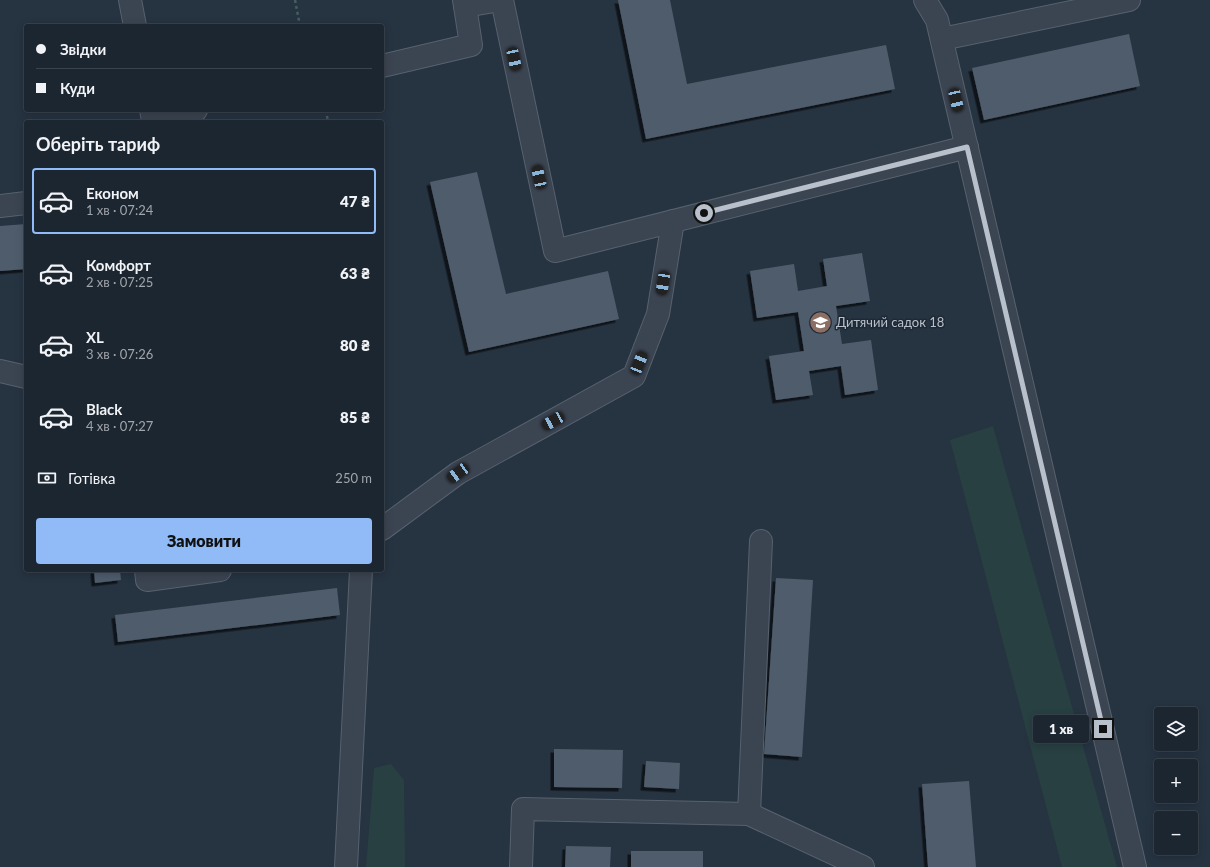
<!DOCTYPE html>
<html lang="uk">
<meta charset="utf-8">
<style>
:root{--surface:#1c2631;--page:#252e39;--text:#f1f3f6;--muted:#a0a5ab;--line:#3a434d;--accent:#90bbf7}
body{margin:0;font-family:Lato,sans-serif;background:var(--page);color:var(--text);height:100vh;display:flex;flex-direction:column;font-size:15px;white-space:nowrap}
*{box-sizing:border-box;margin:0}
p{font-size:13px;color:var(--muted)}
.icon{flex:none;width:22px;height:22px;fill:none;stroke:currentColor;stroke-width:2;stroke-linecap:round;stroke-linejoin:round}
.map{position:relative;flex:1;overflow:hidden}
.details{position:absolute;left:24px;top:120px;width:360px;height:452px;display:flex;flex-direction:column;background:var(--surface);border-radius:4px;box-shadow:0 2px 10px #0003,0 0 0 1px var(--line)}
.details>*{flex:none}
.banner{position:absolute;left:24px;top:24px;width:360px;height:88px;border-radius:4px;box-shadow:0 2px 10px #0003,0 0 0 1px var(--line);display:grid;align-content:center;height:88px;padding:0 12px;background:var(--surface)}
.fabs{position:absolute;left:1154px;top:707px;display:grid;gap:8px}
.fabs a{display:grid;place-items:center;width:44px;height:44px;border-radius:4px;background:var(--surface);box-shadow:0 2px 10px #0003,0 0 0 1px var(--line);font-size:20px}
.end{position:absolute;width:18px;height:18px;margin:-9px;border:5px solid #b7c0cb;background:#111;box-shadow:0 0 0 2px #111}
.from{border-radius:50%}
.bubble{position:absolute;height:28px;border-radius:4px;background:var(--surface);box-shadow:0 2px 10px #0003,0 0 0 1px var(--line);font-size:13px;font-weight:800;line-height:28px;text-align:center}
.car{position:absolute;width:12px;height:24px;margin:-12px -6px;border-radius:5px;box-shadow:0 0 3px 1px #0007;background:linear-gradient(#222 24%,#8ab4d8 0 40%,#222 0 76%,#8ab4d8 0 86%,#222 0)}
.banner b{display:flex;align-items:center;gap:14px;height:38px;font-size:15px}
.banner b+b{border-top:1px solid var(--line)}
.banner i{width:10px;height:10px;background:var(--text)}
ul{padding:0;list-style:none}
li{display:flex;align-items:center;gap:12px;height:66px;margin:0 8px 6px;padding:0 4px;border:2px solid transparent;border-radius:4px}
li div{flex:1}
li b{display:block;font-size:15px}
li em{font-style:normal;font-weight:800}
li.selected{border-color:var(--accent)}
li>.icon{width:36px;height:36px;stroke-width:1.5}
h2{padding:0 12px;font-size:18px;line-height:48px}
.pay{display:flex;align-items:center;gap:10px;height:44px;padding:0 12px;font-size:15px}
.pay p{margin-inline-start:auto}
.primary-button{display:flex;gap:8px;margin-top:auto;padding:8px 12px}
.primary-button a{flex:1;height:46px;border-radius:4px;background:var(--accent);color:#111;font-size:16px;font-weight:800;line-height:46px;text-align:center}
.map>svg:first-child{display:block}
.green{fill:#284042}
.building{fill:#4f5c6c;filter:url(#shadow)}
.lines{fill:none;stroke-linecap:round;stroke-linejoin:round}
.minor-casing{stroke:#58626e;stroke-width:24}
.path{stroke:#475d5f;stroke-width:2.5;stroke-dasharray:3 3;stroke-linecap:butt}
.minor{stroke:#3b4451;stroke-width:22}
.route{stroke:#b7c0cb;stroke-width:5}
.labels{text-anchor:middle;stroke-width:3;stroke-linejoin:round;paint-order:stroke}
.poi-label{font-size:13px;fill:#b7c0cb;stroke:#1f2936;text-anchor:start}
</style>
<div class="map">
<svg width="1210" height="867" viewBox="0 0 1210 867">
<defs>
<filter id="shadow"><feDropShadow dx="-3.5" dy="3.5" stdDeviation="0" flood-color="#0009"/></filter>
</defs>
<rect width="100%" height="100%" fill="#263341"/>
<g class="green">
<polygon points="993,426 1117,867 1062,867 950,440"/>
<polygon points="391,764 404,780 405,867 366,867 374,768"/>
</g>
<g class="building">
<polygon points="618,0 670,0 687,84 886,45 895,89 646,139"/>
<polygon points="1129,34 1140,86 984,120 972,68"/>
<polygon points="477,172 506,294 608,271 619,319 469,352 430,182"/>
<polygon points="26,224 26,269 0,271 0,226"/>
<polygon points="862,253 870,301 836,306 842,344 871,340 878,390 845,395 841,366 809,371 813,395 776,400 769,356 804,351 798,312 757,318 750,271 794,264 798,291 827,286 823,259"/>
<polygon points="94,570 120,570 121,580 95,583"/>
<polygon points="776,578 813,580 802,757 764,754"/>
<polygon points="337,588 340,615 118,642 115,615"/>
<polygon points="554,749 623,750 622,788 554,787"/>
<polygon points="646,761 680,763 679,789 644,787"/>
<polygon points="969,781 976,867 928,867 922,784"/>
<polygon points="566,846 611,847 610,867 565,867"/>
<rect x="631" y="851" width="72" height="16"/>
</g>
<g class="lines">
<defs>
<g id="minor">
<polyline points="130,0 135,26"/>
<polyline points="464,0 465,6 500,0"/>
<polyline points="502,0 555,251 967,147"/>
<polyline points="925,0 937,20 1135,867"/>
<polyline points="942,39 1129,0"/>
<polyline points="382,66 471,45 465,6"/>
<polyline points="151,110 153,120 196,110"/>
<polyline points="0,206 26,203"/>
<polyline points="0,371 26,377"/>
<polyline points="382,529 458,473 634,376 658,314 673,221"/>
<polyline points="146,570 147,580 220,570"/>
<polyline points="749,814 863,867"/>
<polyline points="346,867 361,570"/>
<polyline points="521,867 523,809 749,814 761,541"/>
</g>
</defs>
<use href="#minor" class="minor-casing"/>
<g class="path">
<polyline points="295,0 300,26"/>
<polyline points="326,110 328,122"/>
</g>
<use href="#minor" class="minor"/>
</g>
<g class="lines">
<polyline class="route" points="704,213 967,147 1103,729"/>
</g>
<defs>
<symbol id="school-disc" viewBox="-11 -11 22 22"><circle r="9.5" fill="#8d6e63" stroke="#1f2936"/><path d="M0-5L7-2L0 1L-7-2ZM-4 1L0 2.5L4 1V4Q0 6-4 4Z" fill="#fff"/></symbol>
</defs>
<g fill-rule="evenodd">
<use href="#school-disc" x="808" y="310" width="25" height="25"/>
</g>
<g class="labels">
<g class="poi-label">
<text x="836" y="327">Дитячий садок 18</text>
</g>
</g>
</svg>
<div class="fabs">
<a><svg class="icon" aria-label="layers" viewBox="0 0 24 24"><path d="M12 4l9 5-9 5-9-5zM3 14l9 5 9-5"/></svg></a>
<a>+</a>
<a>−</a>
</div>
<i class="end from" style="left:704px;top:213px"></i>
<i class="end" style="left:1103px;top:729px"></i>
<div class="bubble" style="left:1033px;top:715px;width:56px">1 хв</div>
<i class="car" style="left:514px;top:59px;rotate:168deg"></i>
<i class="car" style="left:956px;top:100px;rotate:167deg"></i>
<i class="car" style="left:539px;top:177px;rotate:348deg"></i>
<i class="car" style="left:663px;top:283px;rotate:189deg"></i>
<i class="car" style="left:639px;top:363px;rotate:22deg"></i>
<i class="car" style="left:553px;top:421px;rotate:241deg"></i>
<i class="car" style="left:458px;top:473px;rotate:234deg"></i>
<div class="banner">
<b><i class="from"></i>Звідки</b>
<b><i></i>Куди</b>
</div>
<section class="details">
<h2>Оберіть тариф</h2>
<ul>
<li class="selected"><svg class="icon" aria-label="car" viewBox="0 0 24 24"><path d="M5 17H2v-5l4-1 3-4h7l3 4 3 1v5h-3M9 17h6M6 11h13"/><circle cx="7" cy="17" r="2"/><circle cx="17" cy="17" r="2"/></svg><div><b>Економ</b><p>1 хв · 07:24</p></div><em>47 ₴</em></li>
<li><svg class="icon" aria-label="car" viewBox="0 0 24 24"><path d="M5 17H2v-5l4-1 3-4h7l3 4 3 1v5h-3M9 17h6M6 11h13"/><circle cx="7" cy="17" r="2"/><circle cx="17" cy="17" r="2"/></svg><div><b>Комфорт</b><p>2 хв · 07:25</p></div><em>63 ₴</em></li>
<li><svg class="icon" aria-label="car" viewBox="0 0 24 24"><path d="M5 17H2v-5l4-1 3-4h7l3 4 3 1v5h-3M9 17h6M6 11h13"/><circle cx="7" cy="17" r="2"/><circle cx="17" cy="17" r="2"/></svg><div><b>XL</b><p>3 хв · 07:26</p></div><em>80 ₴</em></li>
<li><svg class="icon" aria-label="car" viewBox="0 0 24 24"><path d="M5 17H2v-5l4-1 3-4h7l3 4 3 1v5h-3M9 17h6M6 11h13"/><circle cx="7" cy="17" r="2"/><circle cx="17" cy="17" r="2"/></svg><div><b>Black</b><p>4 хв · 07:27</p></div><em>85 ₴</em></li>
</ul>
<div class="pay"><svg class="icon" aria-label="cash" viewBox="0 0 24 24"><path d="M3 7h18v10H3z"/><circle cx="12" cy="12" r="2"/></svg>Готівка<p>250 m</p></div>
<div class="primary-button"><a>Замовити</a></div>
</section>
</div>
